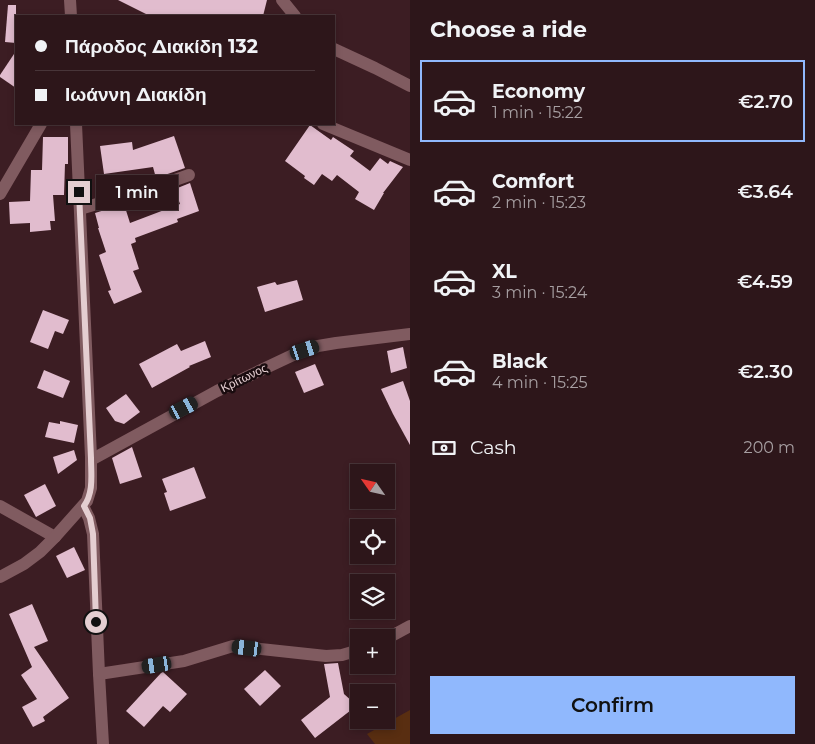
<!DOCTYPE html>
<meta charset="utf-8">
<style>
:root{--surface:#2d161a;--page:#392327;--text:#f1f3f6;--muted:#a79fa2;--line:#483539;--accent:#90b8fd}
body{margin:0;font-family:Montserrat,sans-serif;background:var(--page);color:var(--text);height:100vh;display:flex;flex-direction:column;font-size:19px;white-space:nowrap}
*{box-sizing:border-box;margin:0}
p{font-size:16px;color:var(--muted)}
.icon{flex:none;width:28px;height:28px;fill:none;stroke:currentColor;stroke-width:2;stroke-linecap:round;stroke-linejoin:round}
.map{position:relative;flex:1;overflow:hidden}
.panel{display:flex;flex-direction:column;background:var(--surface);width:405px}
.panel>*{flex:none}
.guide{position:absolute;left:15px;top:15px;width:320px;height:110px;border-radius:0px;box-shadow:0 2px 8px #0003,0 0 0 1px var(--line);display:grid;align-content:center;height:110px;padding:0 20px;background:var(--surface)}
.needle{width:32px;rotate:304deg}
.controls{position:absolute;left:350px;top:464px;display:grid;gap:10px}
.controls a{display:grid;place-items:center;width:45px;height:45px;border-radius:0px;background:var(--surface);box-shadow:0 2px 8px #0003,0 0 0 1px var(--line);font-size:25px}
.end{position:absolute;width:22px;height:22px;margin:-11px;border:6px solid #e4ced1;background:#111;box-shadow:0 0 0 2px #111}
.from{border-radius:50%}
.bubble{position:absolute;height:35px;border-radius:0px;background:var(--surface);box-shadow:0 2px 8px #0003,0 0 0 1px var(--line);font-size:16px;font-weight:600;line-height:35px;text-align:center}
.car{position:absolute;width:15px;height:30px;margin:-15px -8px;border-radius:6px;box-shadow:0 0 4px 1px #0007;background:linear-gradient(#222 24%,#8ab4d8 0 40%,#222 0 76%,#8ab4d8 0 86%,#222 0)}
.guide b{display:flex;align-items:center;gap:18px;height:48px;font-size:19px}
.guide b+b{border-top:1px solid var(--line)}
.guide i{width:12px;height:12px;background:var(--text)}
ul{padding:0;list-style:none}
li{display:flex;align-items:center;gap:15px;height:82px;margin:0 10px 8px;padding:0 10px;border:2px solid transparent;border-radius:0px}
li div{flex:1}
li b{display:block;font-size:19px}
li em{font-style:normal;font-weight:600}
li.active{border-color:var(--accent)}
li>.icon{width:45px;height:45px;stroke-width:1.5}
h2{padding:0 20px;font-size:22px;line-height:60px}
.pay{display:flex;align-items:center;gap:12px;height:55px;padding:0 20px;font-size:19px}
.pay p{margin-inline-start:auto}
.primary-button{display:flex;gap:10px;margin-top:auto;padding:10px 20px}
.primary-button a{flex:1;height:58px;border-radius:0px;background:var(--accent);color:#111;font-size:20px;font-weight:600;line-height:58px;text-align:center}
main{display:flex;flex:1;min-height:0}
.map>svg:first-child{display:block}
.green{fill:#592e11}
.building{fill:#e1bcce}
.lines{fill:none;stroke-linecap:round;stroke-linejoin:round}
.minor{stroke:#805b60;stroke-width:12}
.tertiary{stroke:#805b60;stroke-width:12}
.route{stroke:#e4ced1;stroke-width:6}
.labels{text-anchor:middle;stroke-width:5;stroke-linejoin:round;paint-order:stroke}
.street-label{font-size:12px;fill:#e4ced1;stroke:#1a0c0f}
</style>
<main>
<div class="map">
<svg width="410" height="744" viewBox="0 0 410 744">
<rect width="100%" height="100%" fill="#3c1d23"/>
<polygon class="green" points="410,710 410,744 375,744 367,734"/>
<g class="building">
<polygon points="118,0 267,0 263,16 150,16"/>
<polygon points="8,5 16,5 16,43 5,42"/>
<polygon points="16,51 16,88 0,77 0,75"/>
<polygon points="310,125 331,140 333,137 354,151 350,156 370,171 380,158 388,164 390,161 403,167 383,193 384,193 374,210 355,199 359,192 337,175 332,181 322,174 314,185 304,178 305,176 285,161"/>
<polygon points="174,136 185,168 156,178 153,167 104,174 100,146 132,142 133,150"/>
<polygon points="43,137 68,137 68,164 65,164 64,195 53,195 55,221 50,221 51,230 30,232 30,223 10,224 9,202 30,201 31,170 42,170"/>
<polygon points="190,183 199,211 177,219 178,222 135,238 136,242 131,244 139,269 133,271 142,292 114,304 108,291 111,290 99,255 106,252 98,228 99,228 95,213 124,204 130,223 180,204 175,189"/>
<polygon points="297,280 303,300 265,312 257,287 275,282 277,285"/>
<polygon points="43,310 69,320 63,334 55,331 48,349 30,342"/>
<polygon points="205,341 211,357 189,366 190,367 152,388 139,364 177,344 181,351"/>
<polygon points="403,347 407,368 391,373 387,351"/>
<polygon points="315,364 324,385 304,393 295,372"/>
<polygon points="44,370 70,381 63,398 37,388"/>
<polygon points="403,381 410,401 410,445 393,414 381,389"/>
<polygon points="126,394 140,412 124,424 115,421 106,408"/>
<polygon points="60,421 78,425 74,443 45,437 49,422 60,424"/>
<polygon points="132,447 142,477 120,484 112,458"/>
<polygon points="74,450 77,460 58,474 53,457"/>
<polygon points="194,467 206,498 170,511 164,493 167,492 162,479"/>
<polygon points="45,484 56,506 36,517 24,495"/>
<polygon points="74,547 85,570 67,578 56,556"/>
<polygon points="32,604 48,641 34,647 69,698 43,717 45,721 33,727 22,707 37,699 21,675 32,667 9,614"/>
<polygon points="338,663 344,694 354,703 352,704 355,707 315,738 301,720 330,697 324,664"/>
<polygon points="265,670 281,686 260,706 244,689"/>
<polygon points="163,672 187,694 170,712 163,706 144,727 126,711 161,673"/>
</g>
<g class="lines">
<g class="minor">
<polyline points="282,0 295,16"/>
<polyline points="334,49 375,68 410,86"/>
<polyline points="323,124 410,160"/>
<polyline points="0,194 41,124"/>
<polyline points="80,209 161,185 189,175"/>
<polyline points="91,460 217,391 293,355 318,346 336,343 410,334"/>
<polyline points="0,506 55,537"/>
<polyline points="83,506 89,518 93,534 99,674 103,744"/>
<polyline points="386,639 410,626"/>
<polyline points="99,674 184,661 233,646 326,656 342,655 359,650"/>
</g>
<g class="tertiary">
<polyline points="70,0 71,16"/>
<polyline points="0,577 24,564 40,552 55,537 87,501 91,488 91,457 76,124"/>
</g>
</g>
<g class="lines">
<path class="route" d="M 79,192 L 91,458 C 91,474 94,492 84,506 L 90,518 L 93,534 L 96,622"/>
</g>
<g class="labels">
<g class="street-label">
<text transform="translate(244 378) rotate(-26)" y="4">Κρίτωνος</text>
</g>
</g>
</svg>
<div class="controls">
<a><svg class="needle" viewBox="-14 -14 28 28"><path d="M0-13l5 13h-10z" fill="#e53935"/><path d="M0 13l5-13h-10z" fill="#a79fa2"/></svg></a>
<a><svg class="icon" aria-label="locate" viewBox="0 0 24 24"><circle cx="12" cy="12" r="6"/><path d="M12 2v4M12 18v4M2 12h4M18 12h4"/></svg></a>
<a><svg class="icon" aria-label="layers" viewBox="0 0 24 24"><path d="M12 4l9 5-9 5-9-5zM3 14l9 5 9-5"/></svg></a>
<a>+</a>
<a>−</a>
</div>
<i class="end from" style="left:96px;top:622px"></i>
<i class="end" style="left:79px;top:192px"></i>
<div class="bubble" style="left:96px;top:175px;width:82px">1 min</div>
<i class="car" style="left:305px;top:350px;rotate:72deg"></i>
<i class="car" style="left:184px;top:408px;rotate:62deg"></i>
<i class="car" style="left:247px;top:648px;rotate:277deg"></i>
<i class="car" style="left:157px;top:665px;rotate:261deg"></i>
<div class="guide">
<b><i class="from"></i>Πάροδος Διακίδη 132</b>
<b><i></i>Ιωάννη Διακίδη</b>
</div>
</div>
<section class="panel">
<h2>Choose a ride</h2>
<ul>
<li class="active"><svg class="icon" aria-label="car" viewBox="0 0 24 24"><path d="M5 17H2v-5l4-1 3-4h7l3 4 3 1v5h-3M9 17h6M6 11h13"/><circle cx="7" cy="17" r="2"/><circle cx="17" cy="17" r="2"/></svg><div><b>Economy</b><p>1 min · 15:22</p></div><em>€2.70</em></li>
<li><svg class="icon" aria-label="car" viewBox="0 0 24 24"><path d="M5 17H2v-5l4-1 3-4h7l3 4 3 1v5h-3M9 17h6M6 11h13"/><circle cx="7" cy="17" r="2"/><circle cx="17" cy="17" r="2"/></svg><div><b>Comfort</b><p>2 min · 15:23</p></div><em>€3.64</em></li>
<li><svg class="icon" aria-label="car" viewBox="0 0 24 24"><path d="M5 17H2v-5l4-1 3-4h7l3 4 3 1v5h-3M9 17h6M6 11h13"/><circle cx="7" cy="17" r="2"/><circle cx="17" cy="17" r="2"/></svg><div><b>XL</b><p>3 min · 15:24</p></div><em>€4.59</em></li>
<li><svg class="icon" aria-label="car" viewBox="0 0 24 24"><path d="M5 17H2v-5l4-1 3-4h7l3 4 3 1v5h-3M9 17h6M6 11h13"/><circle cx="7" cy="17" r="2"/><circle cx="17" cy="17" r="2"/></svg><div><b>Black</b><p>4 min · 15:25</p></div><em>€2.30</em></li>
</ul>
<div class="pay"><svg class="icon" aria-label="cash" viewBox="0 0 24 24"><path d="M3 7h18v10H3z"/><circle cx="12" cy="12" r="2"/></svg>Cash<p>200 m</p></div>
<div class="primary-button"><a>Confirm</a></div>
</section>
</main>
